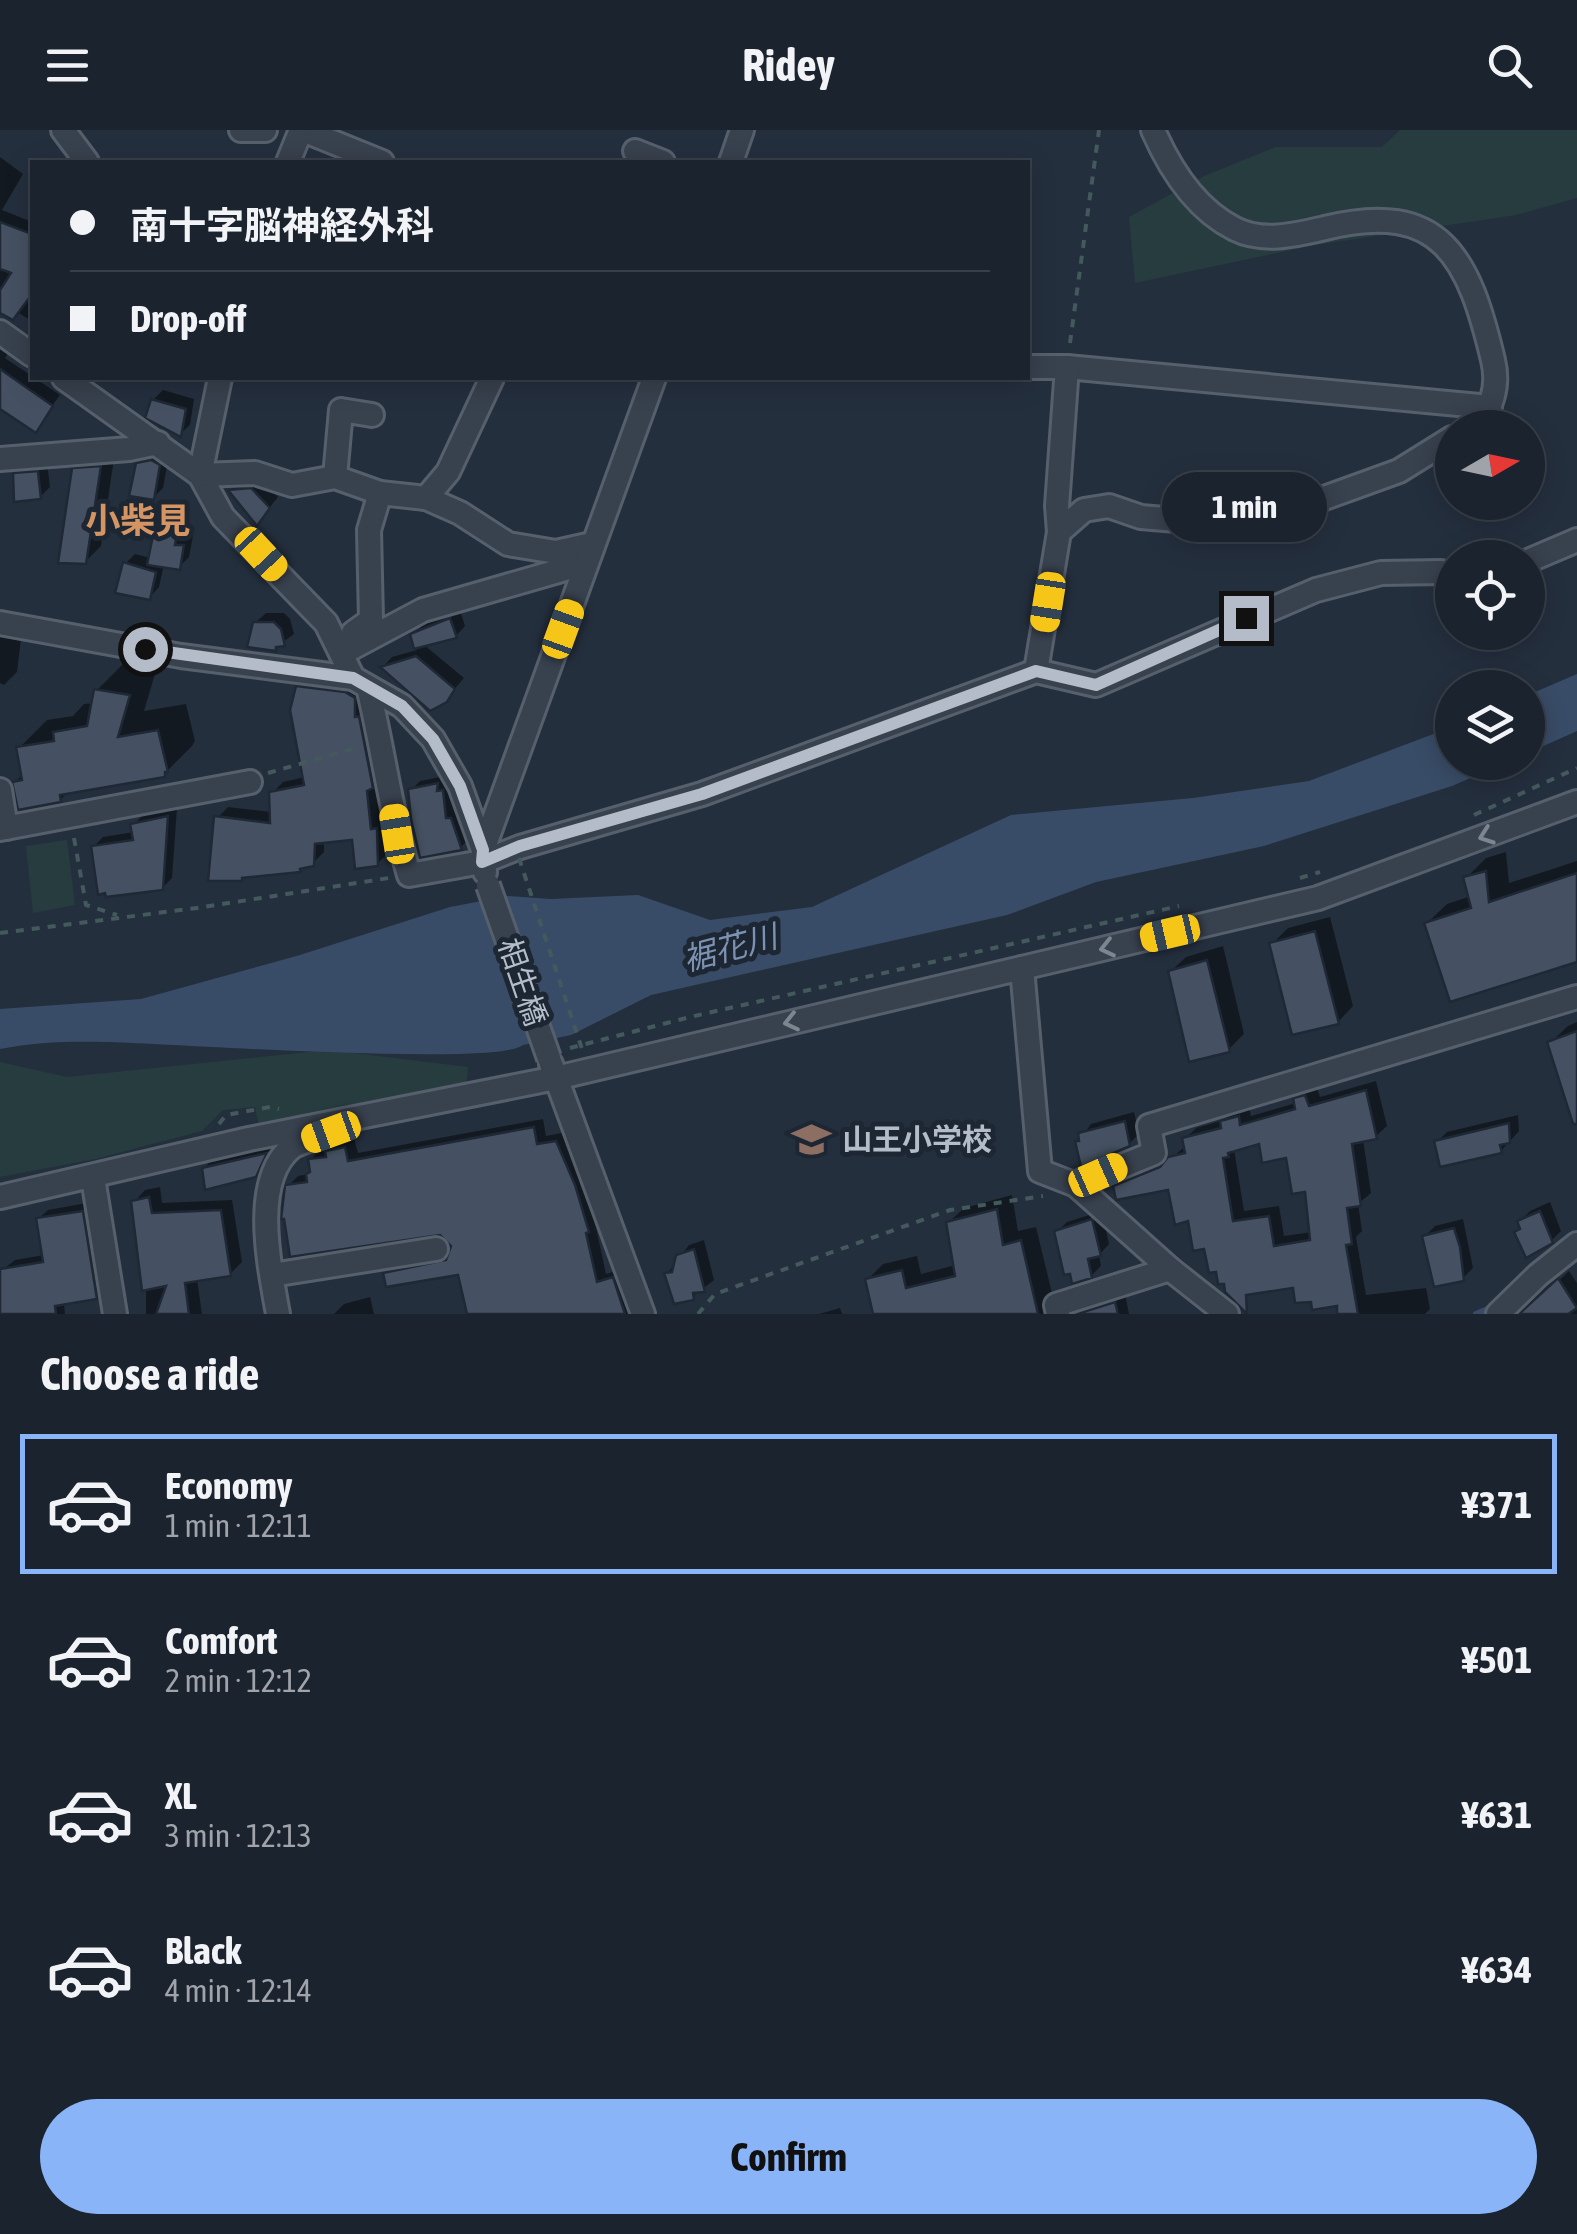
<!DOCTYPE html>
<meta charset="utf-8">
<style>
:root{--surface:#1b232e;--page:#242b36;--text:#f1f3f6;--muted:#a0a4aa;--line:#39404a;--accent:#8ab4f8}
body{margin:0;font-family:"Asap Condensed","Noto Sans JP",sans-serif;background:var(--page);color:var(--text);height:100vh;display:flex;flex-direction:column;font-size:38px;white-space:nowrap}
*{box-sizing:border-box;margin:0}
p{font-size:32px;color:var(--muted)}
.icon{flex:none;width:55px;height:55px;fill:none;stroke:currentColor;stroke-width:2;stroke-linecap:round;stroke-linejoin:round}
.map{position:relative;height:1184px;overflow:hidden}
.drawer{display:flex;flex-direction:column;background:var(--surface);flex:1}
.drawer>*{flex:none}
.hud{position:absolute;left:30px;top:30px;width:1000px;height:220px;border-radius:0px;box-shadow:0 5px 25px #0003,0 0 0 2px var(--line);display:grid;align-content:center;height:220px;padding:0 40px;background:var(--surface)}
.needle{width:65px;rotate:81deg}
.buttons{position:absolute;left:1435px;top:280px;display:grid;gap:20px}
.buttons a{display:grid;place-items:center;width:110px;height:110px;border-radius:50%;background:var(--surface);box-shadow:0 5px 25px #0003,0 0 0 2px var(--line);font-size:50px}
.end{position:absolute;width:45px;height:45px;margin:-22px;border:12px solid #b4bcc9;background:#111;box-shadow:0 0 0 5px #111}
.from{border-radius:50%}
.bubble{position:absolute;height:70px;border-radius:35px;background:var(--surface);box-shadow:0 5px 25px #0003,0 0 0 2px var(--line);font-size:32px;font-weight:700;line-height:70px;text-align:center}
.car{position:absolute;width:30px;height:60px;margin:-30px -15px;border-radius:12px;box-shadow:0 0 8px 2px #0007;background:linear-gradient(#f5c518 24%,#345 0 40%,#f5c518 0 76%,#345 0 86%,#f5c518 0)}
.hud b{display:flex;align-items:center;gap:35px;height:95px;font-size:38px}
.hud b+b{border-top:2px solid var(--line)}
.hud i{width:25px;height:25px;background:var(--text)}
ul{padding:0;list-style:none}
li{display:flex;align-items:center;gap:30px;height:140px;margin:0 20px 15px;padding:0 20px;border:5px solid transparent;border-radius:0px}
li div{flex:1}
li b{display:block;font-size:38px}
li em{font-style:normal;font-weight:700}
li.active{border-color:var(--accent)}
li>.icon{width:90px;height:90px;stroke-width:1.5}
h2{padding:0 40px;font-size:45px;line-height:120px}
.cta{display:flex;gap:20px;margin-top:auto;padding:20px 40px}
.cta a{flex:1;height:115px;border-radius:60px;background:var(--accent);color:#111;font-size:40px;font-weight:700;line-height:115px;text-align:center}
header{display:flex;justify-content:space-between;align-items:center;height:130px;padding:0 40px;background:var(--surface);font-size:45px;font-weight:700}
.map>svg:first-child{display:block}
.green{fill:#263c3f}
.water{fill:#394c67}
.shadow{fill:#0007;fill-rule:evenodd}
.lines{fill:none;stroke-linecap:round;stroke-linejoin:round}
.stream{stroke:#394c67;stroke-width:6}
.building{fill:#455162;stroke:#1f2835;stroke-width:2.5;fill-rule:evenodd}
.minor-casing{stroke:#565f6c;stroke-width:28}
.path{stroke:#44595c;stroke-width:4;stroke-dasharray:8 8;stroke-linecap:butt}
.minor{stroke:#38414e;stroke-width:22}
.minor-bridge-casing{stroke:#565f6c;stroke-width:28;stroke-linecap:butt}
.path-bridge{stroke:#44595c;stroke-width:4;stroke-dasharray:8 8;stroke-linecap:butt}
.minor-bridge{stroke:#38414e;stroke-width:22}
.oneway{stroke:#7c8592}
.route{stroke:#b4bcc9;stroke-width:12}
.labels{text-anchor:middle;stroke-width:10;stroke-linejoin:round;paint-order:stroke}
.street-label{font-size:30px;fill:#b4bcc9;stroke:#1d2633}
.poi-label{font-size:30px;font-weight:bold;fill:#b4bcc9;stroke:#1d2633;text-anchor:start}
.water-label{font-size:32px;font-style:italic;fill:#7c92b1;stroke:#1d2633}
.quarter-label{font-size:35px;font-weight:bold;fill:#d59563;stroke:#1d2633}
</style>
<header><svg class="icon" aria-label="menu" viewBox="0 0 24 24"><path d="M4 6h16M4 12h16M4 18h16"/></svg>Ridey<svg class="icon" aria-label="search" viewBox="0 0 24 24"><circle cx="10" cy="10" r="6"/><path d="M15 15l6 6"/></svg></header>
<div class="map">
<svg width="1577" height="1184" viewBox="0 0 1577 1184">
<rect width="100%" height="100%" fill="#242f3e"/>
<g class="green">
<polygon points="1400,0 1577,0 1577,68 1516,85 1315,115 1135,153 1129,87 1204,46 1276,17 1382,17"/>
<polygon points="67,710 75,775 33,783 26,716"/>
<polygon points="329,920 468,937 466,959 260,1000 255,977 223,980 202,1001 95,1029 0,1047 0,932 67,947"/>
</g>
<g class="water">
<polygon points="1577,544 1577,601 1528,623 1528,565"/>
<path d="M 1452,597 L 1452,632 L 1505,633 L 1452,656 L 1264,716 L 1096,752 L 1007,785 L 651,865 L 571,905 L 523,915 C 496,937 165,913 106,912 C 71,911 35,912 0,919 L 0,879 L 141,869 L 300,825 L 450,777 L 508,766 L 551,769 L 638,765 L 710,790 L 812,777 L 1011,685 L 1193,668 L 1309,651 Z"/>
</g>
<g class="shadow">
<polygon points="0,27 23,44 2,80 32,92 32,191 17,182 0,180"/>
<polygon points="0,214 10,220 5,228 60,265 35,299 0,276"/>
<polygon points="163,260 194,269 190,295 180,304 153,270"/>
<polygon points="115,322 101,416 85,432 75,340 90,324"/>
<polygon points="148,324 169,325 163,358 153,368 138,334"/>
<polygon points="47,332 50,357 40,367 15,344 25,334"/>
<polygon points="261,349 278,367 258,392 232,359 242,350"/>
<polygon points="171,371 189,373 184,406 193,406 189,427 179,437 164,435 159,457 150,467 125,434 135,424 151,428 161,381"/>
<polygon points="460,480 465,496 456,506 423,514 464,548 445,570 383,537 392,527 417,520 413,505 423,495"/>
<polygon points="266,483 284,483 290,489 294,504 275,518 255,493"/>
<polygon points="0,493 22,501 17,542 4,555 0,553"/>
<polygon points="125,532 157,537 144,581 186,574 195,611 192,616 164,644 69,661 60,670 15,652 23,644 19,618 47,590 73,586 84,574 94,573 96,561"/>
<polygon points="309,546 356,552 382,689 388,689 388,723 377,734 354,708 324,710 324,722 312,734 300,739 217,688 228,677 272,682 271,664 283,652 305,647 298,557"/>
<polygon points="445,646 445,654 451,653 454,681 460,680 469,709 460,718 411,660 420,651"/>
<polygon points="177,678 172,748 162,758 93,717 103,707 134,702 133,695 143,685"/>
<polygon points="1506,722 1509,753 1577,731 1577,830 1426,794 1447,774 1471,766 1466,748 1486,728"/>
<polygon points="1330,787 1353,876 1338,892 1272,814 1288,798"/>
<polygon points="1223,816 1244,904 1228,920 1170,842 1186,827"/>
<polygon points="1577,892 1577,991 1550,913 1568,896"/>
<path d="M 1376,951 L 1387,996 L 1376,1006 L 1363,1009 L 1371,1063 L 1358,1074 L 1362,1101 L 1356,1107 L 1366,1165 L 1426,1158 L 1430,1179 L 1425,1184 L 1340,1184 L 1339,1174 L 1311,1149 L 1295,1156 L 1206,1116 L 1170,1057 L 1116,1057 L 1127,1046 L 1172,1027 L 1186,1016 L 1185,1009 L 1196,998 L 1224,990 L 1233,981 L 1249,977 L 1251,986 L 1296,973 L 1295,969 L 1306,958 L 1316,955 L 1320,967 ZM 1261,1011 L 1288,1025 L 1307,1059 L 1312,1102 L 1284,1106 L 1279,1076 L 1244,1081 L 1234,1019 Z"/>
<polygon points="1134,982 1139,1004 1129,1014 1078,1012 1091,994"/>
<polygon points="1518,985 1519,1001 1501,1021 1437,1012 1447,1002"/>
<polygon points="543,989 546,1006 566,1002 597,1090 595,1093 606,1144 623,1139 638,1184 470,1184 460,1142 386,1143 396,1134 453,1123 450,1109 288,1056 298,1046 309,1044 313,1041 311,1029 320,1020 330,1019 337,1012 354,1008 358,1023"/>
<polygon points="274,1015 266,1034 255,1045 204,1038 214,1028"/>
<polygon points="160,1057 162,1073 232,1070 242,1132 230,1144 197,1149 202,1184 146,1184 146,1160 137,1114 134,1072 145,1060"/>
<polygon points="1012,1065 1018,1101 1036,1097 1057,1184 876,1184 868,1149 883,1134 917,1126 921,1144 956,1135 948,1093 964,1078"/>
<polygon points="92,1072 106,1157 96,1167 64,1172 65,1184 0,1184 0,1142 15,1130 44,1125 38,1089 48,1080"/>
<polygon points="1550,1072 1561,1101 1551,1111 1517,1102 1522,1097 1520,1091 1530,1081"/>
<polygon points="1102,1081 1109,1114 1099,1125 1101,1136 1091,1146 1057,1102 1067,1092"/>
<polygon points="1463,1089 1473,1138 1463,1148 1425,1106 1435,1096"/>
<polygon points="704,1110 714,1150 692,1167 667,1144 689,1115"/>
<polygon points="1569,1141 1577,1153 1577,1184 1535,1184 1533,1175"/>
<polygon points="1125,1164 1129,1184 1079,1184 1087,1176"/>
<polygon points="370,1167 374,1184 334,1184 344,1174"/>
<polygon points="840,1178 842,1184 819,1184"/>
</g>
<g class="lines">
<polyline class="stream" points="1476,1184 1495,1176"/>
</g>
<g class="building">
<polygon points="0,92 32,104 32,164 13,190 0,183 0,160 11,143 0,139"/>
<polygon points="0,239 53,276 36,303 0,279"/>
<polygon points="151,269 186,279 181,307 145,288"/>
<polygon points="151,330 160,335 154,370 129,366 136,333"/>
<polygon points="101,336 86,434 58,433 72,338"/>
<polygon points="38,341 41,369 14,372 13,343"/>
<polygon points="251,358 270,378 257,396 228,360"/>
<polygon points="158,380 180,382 175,415 184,415 180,440 147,435"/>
<polygon points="123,432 156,442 150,470 115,463"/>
<polygon points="450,488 457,508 414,519 410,504"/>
<polygon points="253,492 274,492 281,499 285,516 276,517 276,521 247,517"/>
<polygon points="416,526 455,559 447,572 430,581 380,537"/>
<polygon points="296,556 345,562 355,568 355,587 359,586 373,658 367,661 371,699 377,698 378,736 355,739 352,710 315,714 314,736 300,739 301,742 242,748 242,751 208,751 214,686 270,693 269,662 304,655 290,580"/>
<polygon points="94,559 130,565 118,607 158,600 168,642 165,642 165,647 60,665 61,672 18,680 12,652 22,650 16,617 54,611 53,602 87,596"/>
<polygon points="438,653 437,661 443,660 446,688 451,688 462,720 420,728 411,689 408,659"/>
<polygon points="168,686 163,760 106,767 105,763 98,765 91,716 133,710 130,694"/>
<polygon points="1486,741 1489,772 1577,743 1577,832 1450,872 1424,793 1471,778 1463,747"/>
<polygon points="1315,801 1339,894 1292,905 1269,813"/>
<polygon points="1207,830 1230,922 1189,932 1168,841"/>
<polygon points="1577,901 1577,994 1573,994 1547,912"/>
<path d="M 1366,960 L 1377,1009 L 1352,1014 L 1361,1076 L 1347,1078 L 1352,1114 L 1346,1115 L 1358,1184 L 1337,1184 L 1337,1176 L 1312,1180 L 1311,1172 L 1295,1173 L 1293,1158 L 1246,1165 L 1247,1184 L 1225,1162 L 1224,1154 L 1218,1154 L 1216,1142 L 1209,1143 L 1204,1119 L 1193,1121 L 1188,1091 L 1175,1095 L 1168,1060 L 1116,1070 L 1113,1056 L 1160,1037 L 1168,1027 L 1185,1023 L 1182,1008 L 1221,998 L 1220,991 L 1239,986 L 1240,995 L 1295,979 L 1293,968 L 1305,965 L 1309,976 ZM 1259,1014 L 1262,1033 L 1286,1028 L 1292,1064 L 1305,1062 L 1310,1110 L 1274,1116 L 1269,1086 L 1233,1091 L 1223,1028 L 1229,1027 L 1228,1023 Z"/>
<polygon points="1125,991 1130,1016 1081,1037 1075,1011 1079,1011 1078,1003"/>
<polygon points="1509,993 1510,1013 1500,1015 1502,1023 1440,1037 1434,1011"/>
<polygon points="534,997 537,1014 556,1011 575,1055 589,1102 586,1103 597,1152 613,1147 625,1184 467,1184 458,1145 386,1157 383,1143 446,1130 451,1116 440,1105 290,1127 284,1089 281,1089 285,1055 307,1052 306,1044 310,1042 308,1029 326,1027 325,1021 345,1017 348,1031"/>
<polygon points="267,1023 256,1047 205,1060 202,1038"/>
<polygon points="149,1067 152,1083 221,1080 231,1146 185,1153 189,1184 156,1184 166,1156 142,1161 131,1071"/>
<polygon points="997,1079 1003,1115 1021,1110 1038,1184 873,1184 865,1149 902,1140 906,1158 955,1146 946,1092"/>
<polygon points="83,1081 97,1169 55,1176 56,1184 0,1184 0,1139 43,1132 36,1088"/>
<polygon points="1540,1081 1553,1113 1526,1128 1514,1102 1520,1099 1517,1091"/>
<polygon points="1092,1089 1101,1126 1088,1129 1092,1148 1072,1154 1070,1144 1064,1145 1054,1101"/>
<polygon points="1454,1098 1460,1117 1464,1151 1434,1157 1422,1106"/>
<polygon points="694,1119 705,1162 693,1163 694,1170 674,1174 664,1143 672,1142 676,1125"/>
<polygon points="1558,1148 1577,1178 1568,1184 1519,1184"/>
<polygon points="1115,1172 1118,1184 1077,1184"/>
</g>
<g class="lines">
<defs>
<g id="minor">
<polyline points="63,0 87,32"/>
<polyline points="241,0 265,0"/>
<polyline points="303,0 382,32"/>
<path d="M 1153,0 C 1170,39 1195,79 1235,99 C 1263,113 1295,105 1325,98 C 1442,69 1469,129 1493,230 C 1499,255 1493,283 1470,298"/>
<polyline points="635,21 663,32"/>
<polyline points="288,32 301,0"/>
<polyline points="731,32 742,0"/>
<polyline points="0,202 32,225"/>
<polyline points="1028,237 1067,237 1490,277"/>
<polyline points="64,248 200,345 223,387 326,493 353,548"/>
<polyline points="0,329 129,319 158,313"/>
<polyline points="200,345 255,343 292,355 335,347 380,363 426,368 460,383 508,414 556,422 592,414"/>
<polyline points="200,345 220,248"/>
<polyline points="335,347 341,280 372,285"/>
<polyline points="426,368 448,342 492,248"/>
<polyline points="1059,402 1084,380 1109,376 1141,387 1247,396 1399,341 1452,308"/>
<polyline points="1528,431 1577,410"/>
<polyline points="0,493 181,526 353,548 402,576 433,609 460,656 483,720 485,742"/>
<polyline points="352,508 353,503 371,490 369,400 380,363"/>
<polyline points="348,520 423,480 586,433"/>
<polyline points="1036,541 1059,402 1057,376 1067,237"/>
<path d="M 368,557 C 383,619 391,683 409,745 L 482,732 L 520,717 L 702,664 L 1036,541 L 1096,555 L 1316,460 L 1381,443 L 1441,442 L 1452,446"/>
<polyline points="0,660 6,698"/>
<polyline points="0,699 250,652"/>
<polyline points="483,720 654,248"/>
<polyline points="1022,838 1040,1041 1076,1055 1170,1139 1227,1184"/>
<polyline points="551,934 643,1184"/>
<polyline points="93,1048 115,1184"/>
<polyline points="1076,1055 1154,1023 1149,996 1577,867"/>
<polyline points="0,1067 249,1009 556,948 1318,768 1577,672"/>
<polyline points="272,1145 436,1119"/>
<path d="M 278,1184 C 270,1139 250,1050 292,1017 C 300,1012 313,1009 322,1006"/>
<polyline points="1058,1184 1056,1175 1170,1139"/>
<polyline points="1498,1184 1538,1145 1577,1114"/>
</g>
</defs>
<use href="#minor" class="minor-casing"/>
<g class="path">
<polyline points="1070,213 1099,0"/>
<polyline points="268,643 359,617"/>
<polyline points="1474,685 1577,638"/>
<polyline points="74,708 86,775 117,785"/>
<polyline points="1300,748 1320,742"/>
<polyline points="0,803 197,778 389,748"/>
<polyline points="570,918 690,887 1179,776"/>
<polyline points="219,994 226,985 270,977 279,979"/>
<polyline points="698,1184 715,1164 950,1080 1043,1066"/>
</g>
<use href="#minor" class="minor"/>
<defs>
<polyline id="minor-bridge" points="488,755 549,928"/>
</defs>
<use href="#minor-bridge" class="minor-bridge-casing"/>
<polyline class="path-bridge" points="519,728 584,925"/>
<use href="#minor-bridge" class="minor-bridge"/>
</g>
<defs><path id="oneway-chevron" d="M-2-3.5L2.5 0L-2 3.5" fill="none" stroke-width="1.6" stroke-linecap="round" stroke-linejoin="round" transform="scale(2.5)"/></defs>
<g class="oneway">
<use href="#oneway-chevron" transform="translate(1486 706) rotate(160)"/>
<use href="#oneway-chevron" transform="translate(1107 818) rotate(167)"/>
<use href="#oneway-chevron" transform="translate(791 892) rotate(167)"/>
</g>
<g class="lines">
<polyline class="route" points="145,519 353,548 402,576 433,609 460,656 483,720 482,732 520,716 702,664 1036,541 1096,555 1246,488"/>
</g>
<defs>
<symbol id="school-bare" viewBox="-9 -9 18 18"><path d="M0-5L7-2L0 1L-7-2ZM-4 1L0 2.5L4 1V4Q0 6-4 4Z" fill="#8d6e63" stroke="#1d2633" stroke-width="2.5" paint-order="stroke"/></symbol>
</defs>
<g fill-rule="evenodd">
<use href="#school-bare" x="784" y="982" width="55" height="55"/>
</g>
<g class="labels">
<g class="street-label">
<text transform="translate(522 852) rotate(71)" y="10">相生橋</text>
</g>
<g class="poi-label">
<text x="842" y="1020">山王小学校</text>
</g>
<g class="water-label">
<text transform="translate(730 818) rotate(-15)" y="11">裾花川</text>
</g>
<g class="quarter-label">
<text x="138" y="403">小柴見</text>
</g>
</g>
</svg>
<div class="buttons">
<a><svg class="needle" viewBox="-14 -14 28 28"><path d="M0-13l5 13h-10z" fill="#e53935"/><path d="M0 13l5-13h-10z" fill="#a0a4aa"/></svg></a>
<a><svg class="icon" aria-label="locate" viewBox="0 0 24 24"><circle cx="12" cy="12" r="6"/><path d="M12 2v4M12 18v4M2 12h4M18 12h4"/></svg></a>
<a><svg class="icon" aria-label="layers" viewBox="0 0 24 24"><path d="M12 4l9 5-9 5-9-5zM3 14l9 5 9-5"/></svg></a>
</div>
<i class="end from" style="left:145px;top:519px"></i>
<i class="end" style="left:1246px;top:488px"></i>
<div class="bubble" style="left:1162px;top:342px;width:165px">1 min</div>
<i class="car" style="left:261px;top:424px;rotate:137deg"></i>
<i class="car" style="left:1048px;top:472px;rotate:189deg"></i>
<i class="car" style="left:563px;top:499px;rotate:20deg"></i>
<i class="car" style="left:397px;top:704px;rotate:351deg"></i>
<i class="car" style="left:1170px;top:803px;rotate:257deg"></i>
<i class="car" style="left:331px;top:1002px;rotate:250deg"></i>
<i class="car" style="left:1098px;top:1045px;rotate:66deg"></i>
<div class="hud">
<b><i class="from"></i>南十字脳神経外科</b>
<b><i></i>Drop-off</b>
</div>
</div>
<section class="drawer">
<h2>Choose a ride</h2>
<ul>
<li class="active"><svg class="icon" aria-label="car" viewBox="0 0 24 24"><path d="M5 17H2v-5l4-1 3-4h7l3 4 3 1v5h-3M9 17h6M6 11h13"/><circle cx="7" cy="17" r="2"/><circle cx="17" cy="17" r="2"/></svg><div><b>Economy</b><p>1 min · 12:11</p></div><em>¥371</em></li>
<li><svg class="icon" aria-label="car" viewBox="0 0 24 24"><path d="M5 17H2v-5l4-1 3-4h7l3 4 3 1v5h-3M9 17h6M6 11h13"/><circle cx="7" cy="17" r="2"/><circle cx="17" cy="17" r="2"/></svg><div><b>Comfort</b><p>2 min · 12:12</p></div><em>¥501</em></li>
<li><svg class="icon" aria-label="car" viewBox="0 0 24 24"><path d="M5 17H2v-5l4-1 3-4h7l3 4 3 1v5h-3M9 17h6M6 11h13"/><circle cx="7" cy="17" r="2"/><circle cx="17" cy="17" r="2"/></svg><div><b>XL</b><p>3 min · 12:13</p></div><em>¥631</em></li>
<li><svg class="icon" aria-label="car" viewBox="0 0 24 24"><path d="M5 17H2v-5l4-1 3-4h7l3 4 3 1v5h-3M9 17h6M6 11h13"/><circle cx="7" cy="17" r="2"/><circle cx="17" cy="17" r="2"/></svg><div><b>Black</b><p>4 min · 12:14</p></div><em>¥634</em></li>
</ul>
<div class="cta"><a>Confirm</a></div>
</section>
